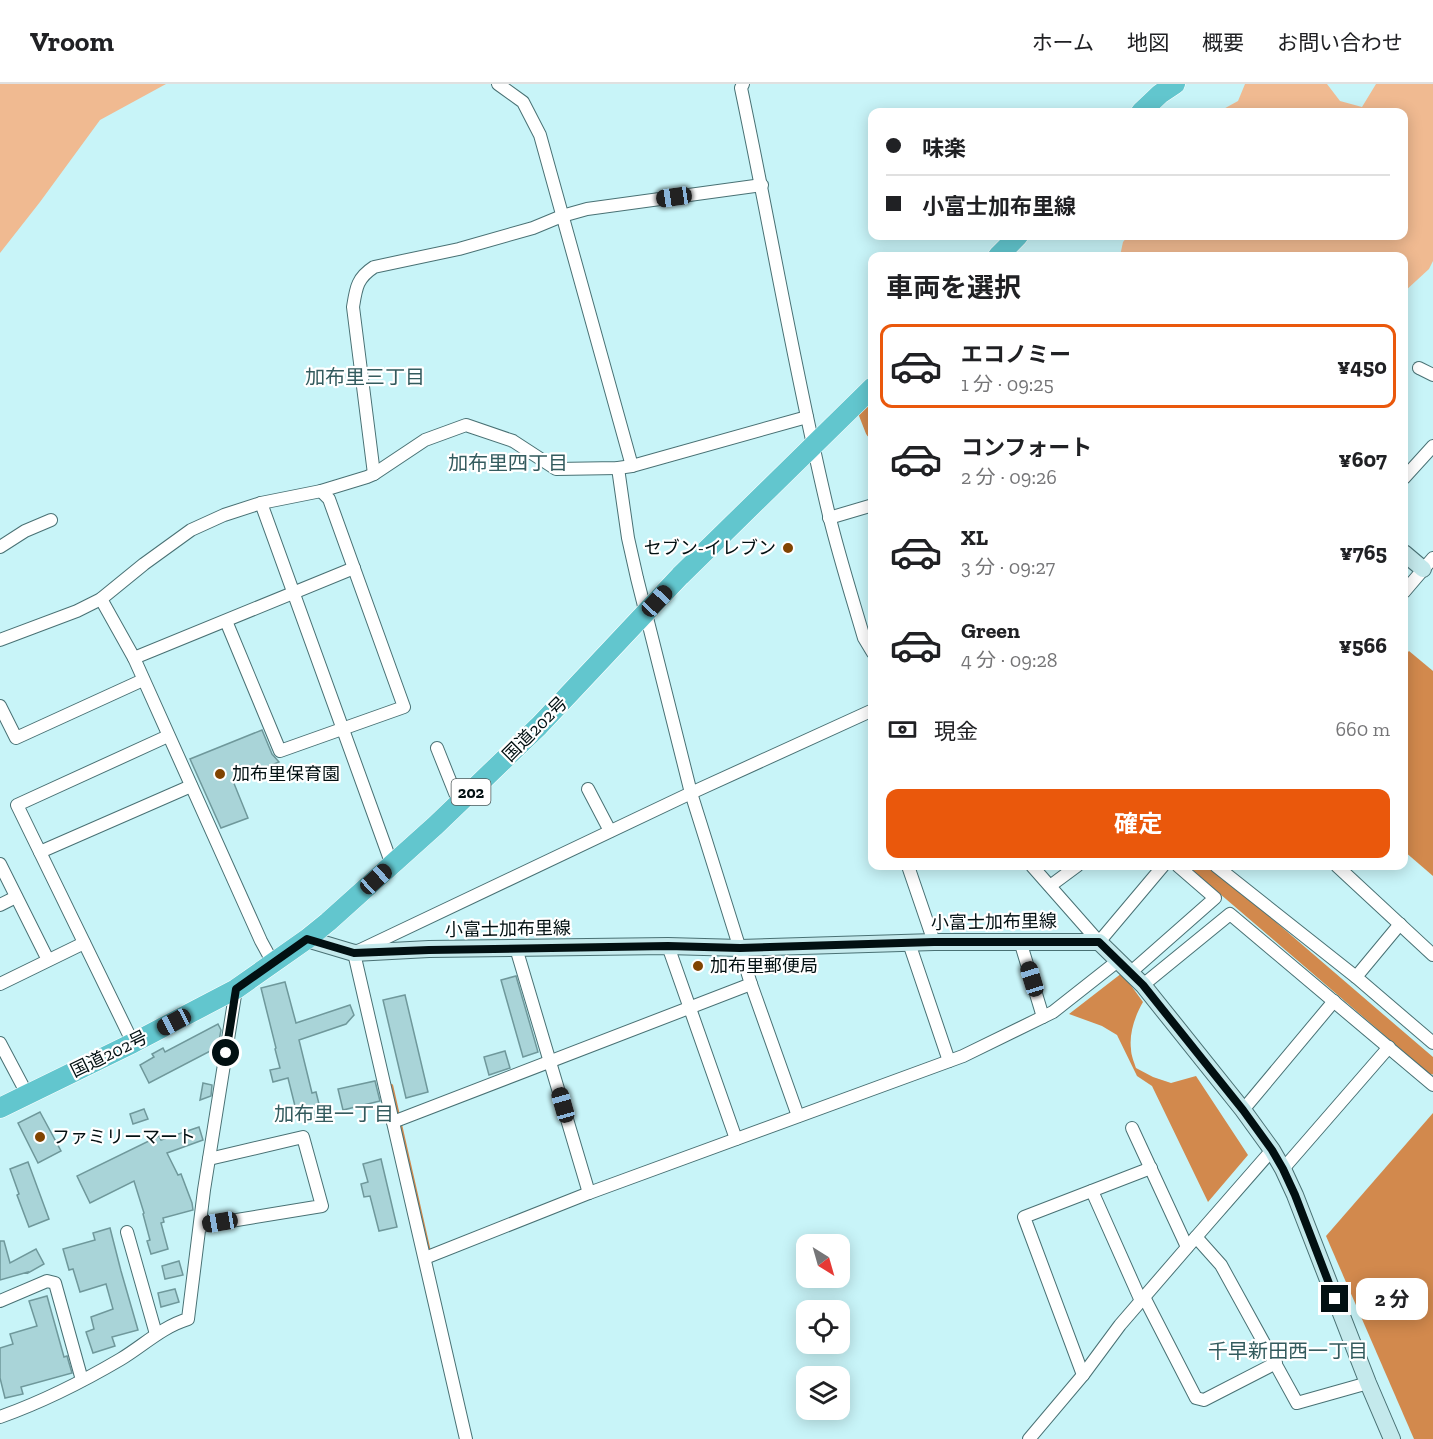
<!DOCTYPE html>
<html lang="ja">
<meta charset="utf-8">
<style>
:root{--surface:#fff;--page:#f2f2f2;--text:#202124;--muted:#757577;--line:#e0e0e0;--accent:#ea580c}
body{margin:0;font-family:"Zilla Slab","Noto Sans JP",serif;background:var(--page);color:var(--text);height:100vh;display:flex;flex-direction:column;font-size:22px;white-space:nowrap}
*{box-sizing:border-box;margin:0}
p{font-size:20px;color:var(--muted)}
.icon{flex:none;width:33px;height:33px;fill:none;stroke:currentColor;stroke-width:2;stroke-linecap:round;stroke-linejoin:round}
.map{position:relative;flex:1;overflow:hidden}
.side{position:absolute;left:868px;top:168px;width:540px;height:618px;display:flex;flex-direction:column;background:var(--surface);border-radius:12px;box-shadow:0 3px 15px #0003}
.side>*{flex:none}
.top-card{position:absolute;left:868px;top:24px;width:540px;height:132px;border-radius:12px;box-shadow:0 3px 15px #0003;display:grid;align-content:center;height:132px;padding:0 18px;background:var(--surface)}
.needle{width:39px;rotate:143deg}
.buttons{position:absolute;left:796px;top:1150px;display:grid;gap:12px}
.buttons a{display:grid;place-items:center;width:54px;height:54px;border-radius:12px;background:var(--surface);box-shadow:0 3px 15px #0003;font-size:30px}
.end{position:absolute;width:27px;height:27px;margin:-14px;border:8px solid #021012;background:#fff;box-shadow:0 0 0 3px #fff}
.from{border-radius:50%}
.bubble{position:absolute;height:42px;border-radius:12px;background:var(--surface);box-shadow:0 3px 15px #0003;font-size:20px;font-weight:700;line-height:42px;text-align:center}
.car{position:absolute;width:18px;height:36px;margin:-18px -9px;border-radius:8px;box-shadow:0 0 4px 2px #0007;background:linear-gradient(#222 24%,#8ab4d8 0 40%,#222 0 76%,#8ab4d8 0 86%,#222 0)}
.top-card b{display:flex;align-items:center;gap:21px;height:57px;font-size:22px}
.top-card b+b{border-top:2px solid var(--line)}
.top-card i{width:15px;height:15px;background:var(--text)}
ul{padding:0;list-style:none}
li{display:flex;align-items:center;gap:18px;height:84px;margin:0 12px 9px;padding:0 6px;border:3px solid transparent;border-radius:12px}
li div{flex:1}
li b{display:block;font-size:22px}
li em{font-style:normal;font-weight:700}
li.selected{border-color:var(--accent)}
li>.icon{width:54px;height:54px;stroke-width:1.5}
h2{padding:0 18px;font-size:27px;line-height:72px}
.pay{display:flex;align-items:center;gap:15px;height:66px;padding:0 18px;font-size:22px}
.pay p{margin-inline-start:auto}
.primary-button{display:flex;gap:12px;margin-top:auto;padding:12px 18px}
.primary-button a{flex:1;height:69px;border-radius:12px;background:var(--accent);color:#fff;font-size:24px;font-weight:700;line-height:69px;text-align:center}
header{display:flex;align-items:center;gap:36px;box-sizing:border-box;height:84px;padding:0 30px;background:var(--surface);border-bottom:2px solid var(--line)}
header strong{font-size:28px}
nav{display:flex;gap:33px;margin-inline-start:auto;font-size:21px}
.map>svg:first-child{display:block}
.green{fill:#f0ba91}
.water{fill:#d2894d}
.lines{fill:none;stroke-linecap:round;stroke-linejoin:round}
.stream{stroke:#d2894d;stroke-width:4.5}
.canal{stroke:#d2894d;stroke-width:15}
.building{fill:#a9d4d8;stroke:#6f989b;stroke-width:1.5}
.minor-casing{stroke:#497174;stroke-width:14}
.secondary-casing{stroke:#497174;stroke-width:18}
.trunk-casing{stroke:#fff;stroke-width:21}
.minor{stroke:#fff;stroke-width:12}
.secondary{stroke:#c4e9ec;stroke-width:16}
.trunk{stroke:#62c6ce;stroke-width:20}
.route{stroke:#021012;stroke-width:8}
.poi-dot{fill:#814401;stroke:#fff;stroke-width:2}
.labels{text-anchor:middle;stroke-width:4.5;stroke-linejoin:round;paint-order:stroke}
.shield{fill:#fff;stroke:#4e5859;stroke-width:1.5}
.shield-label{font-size:16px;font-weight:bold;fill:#021012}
.poi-label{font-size:18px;fill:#021012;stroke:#fff;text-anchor:start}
.street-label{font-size:18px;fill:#021012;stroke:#fff}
.neighbourhood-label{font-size:20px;fill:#335b5e;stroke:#fff}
</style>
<header>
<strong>Vroom</strong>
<nav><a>ホーム</a><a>地図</a><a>概要</a><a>お問い合わせ</a></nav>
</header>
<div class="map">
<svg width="1433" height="1355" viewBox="0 0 1433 1355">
<rect width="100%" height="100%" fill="#c8f4f8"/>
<g class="green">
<polygon points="0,0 166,0 100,36 40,118 0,169"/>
<polygon points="1245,0 1327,0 1340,17 1362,23 1376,0 1433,0 1433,177 1429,185 1404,208 1404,172 1120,172 1123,158 1128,152 1404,152 1404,28 1218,28 1238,17"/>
</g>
<g class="water">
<polygon points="1409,567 1433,587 1433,792 1404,767 1404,572"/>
<path d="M 1122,889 L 1143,918 C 1135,932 1129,949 1131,965 C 1131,971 1134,978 1136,984 L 1153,993 L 1171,999 L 1196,992 L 1248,1071 L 1208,1118 L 1152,1002 L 1137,992 L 1117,951 L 1102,942 L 1069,930 Z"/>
<polygon points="1433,1029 1433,1355 1414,1355 1326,1152"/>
</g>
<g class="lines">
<polyline class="stream" points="391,1002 429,1169"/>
<g class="canal">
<polyline points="864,324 873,347"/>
<polyline points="1199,782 1433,983"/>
</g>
</g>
<g class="building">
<polygon points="262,646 272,670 279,678 233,697 248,734 221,744 190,675"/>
<polygon points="516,892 538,968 523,973 501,896"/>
<polygon points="285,898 296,939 350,921 354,931 346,940 299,956 312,1009 316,1008 322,1032 299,1038 288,994 273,998 270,986 280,984 275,965 276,964 261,904"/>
<polygon points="405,911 428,1008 406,1014 383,916"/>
<polygon points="218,940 221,946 218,963 149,999 140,981 154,973 152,970 163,964 165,968"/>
<polygon points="505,967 510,984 489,991 484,973"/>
<polygon points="375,997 380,1017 343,1026 338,1005"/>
<polygon points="203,999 212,1001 211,1012 200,1016"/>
<polygon points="144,1025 148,1035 133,1040 130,1030"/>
<polygon points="40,1028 61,1067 38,1079 18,1039"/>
<polygon points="199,1043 203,1056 167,1069 178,1091 181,1090 192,1119 193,1126 163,1134 164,1138 161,1139 168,1165 151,1170 147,1157 150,1156 143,1130 144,1129 134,1097 90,1119 77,1092 159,1052 161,1056"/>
<polygon points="381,1075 397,1143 379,1147 370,1112 364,1113 361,1100 368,1098 363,1080"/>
<polygon points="28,1078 49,1135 29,1143 17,1111 19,1110 10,1085"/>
<polygon points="110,1144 121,1187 138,1246 112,1253 115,1262 93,1269 86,1248 94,1245 91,1233 113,1225 106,1200 80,1208 73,1185 69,1186 63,1165 95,1156 93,1149"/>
<polygon points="0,1157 4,1157 10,1179 36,1165 44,1180 28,1189 28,1188 0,1196"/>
<polygon points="179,1177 183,1191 165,1195 162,1182"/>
<polygon points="175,1205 179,1218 161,1223 158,1209"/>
<polygon points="47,1212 64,1273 67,1272 72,1289 21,1303 23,1310 5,1314 0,1294 0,1264 13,1260 10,1250 37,1242 29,1217"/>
</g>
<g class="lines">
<defs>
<g id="minor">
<polyline points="498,0 523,18 540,51 632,382"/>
<path d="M 743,0 L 741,4 C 771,146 795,290 829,431 C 839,472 852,513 864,554 L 873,569"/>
<polyline points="1419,284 1433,291"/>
<polyline points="618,384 628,454 637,494 691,709 751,900 798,1032"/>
<path d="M 374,390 L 353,223 C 356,204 357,194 374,183 L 459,165 L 533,144 L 562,132 L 587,125 L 762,101"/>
<polyline points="1404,394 1433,362"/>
<polyline points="261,419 392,781"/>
<polyline points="829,434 873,421"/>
<polyline points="0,463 25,447 51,436"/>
<polyline points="1404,508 1433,474"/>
<polyline points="101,515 134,574 261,857 273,879"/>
<polyline points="226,537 280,667 404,623 329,415 321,407"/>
<polyline points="0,556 77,527 101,515 144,480 191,446 224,431 261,419 321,407 367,393 374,390 425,356 466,341 513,357 556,385 618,384 632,382 807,333"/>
<polyline points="134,574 354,484"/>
<polyline points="0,622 16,654 143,596"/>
<polyline points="437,664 459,719"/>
<polyline points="588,705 610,747"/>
<polyline points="40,768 191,702"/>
<polyline points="0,780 48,876"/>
<polyline points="908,782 934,858"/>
<polyline points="1032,782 1099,858 1163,782"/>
<polyline points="1216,782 1356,893 1433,959"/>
<polyline points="1337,782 1433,871"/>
<polyline points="1050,802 1077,782"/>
<polyline points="0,821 16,813"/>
<polyline points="1020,857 1043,933"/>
<polyline points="909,859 949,977"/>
<polyline points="668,862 736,1055"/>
<polyline points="516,864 589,1109"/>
<polyline points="1131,888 1215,814 1178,782"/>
<polyline points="1356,893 1400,840"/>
<polyline points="0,900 84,859"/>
<polyline points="1143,901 1230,830 1433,1001"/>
<polyline points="0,959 27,1010"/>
<polyline points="133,959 17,721 168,652"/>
<polyline points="1243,1026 1334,917"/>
<polyline points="393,1038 751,900"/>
<polyline points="1132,1044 1187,1163"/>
<polyline points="1283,1085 1389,963"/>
<polyline points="1092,1107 1141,1217"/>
<polyline points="200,1142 322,1122 303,1053 209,1075"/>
<polyline points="127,1148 156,1250"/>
<polyline points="1196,1153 1221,1181 1297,1319 1368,1299"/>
<polyline points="425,1174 589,1109 963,972 1053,928 1119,876"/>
<polyline points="1144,1213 1196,1314 1204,1316 1276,1279"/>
<polyline points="0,1217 47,1197 55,1199 82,1296"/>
<polyline points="1083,1291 1024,1133 1151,1084"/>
<path d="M 0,1333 C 42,1318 82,1298 121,1275 C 144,1261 162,1243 188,1235 L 204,1106 L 236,905"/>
<polyline points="466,1355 354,869 691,709 873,626"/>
<polyline points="1029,1355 1083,1291 1120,1241 1196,1153 1272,1066"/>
</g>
<g id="secondary">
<polyline points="1404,469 1423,485"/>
<polyline points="307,855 354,869 429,865 668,862 740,864 934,858 1099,858 1143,901 1243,1026 1272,1066 1283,1085 1295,1111 1368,1299 1392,1355"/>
</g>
<g id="trunk">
<polyline points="1141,28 1160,10 1175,0"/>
<polyline points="998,172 1018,152"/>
<polyline points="0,1024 133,959 236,905 307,855 328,838 436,741 539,642 680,492 873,303"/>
</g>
</defs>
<use href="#minor" class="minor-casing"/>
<use href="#secondary" class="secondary-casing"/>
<use href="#trunk" class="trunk-casing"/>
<use href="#minor" class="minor"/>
<use href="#secondary" class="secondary"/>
<use href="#trunk" class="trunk"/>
</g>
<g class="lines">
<polyline class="route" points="226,969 236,905 307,855 354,869 429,866 668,862 740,864 934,858 1099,858 1143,901 1243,1026 1272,1066 1283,1085 1295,1111 1335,1215"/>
</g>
<g class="poi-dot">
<circle cx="788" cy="464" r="6"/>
<circle cx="220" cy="690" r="6"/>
<circle cx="698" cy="882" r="6"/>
<circle cx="40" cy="1053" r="6"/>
</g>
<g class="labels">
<rect class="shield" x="451.5" y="695" width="39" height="26" rx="4.5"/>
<g class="shield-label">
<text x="471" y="714">202</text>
</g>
<g class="poi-label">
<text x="776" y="470" text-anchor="end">セブン-イレブン</text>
<text x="232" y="696">加布里保育園</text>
<text x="710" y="888">加布里郵便局</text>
<text x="52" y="1059">ファミリーマート</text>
</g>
<g class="street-label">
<text transform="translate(535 645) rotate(-45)" y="6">国道202号</text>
<text transform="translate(994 838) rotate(-1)" y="6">小富士加布里線</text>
<text transform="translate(508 845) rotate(-1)" y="6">小富士加布里線</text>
<text transform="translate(109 970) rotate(-26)" y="6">国道202号</text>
</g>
<g class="neighbourhood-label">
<text x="365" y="300">加布里三丁目</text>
<text x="508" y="386">加布里四丁目</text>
<text x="334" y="1037">加布里一丁目</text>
<text x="1288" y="1274">千早新田西一丁目</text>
</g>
</g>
</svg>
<div class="buttons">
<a><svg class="needle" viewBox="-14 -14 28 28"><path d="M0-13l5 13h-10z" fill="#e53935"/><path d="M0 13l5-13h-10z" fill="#757577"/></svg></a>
<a><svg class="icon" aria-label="locate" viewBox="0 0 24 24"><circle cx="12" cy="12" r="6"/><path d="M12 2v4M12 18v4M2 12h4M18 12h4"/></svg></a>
<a><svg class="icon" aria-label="layers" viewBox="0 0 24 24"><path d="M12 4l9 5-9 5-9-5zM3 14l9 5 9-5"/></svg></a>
</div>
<i class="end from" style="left:226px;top:969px"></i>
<i class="end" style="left:1335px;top:1215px"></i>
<div class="bubble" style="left:1356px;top:1194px;width:72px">2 分</div>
<i class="car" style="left:674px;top:113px;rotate:262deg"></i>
<i class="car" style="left:657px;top:517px;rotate:43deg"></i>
<i class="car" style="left:376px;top:795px;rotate:48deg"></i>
<i class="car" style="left:1032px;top:895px;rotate:343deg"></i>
<i class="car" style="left:174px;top:938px;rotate:242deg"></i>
<i class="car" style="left:563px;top:1021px;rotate:344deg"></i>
<i class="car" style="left:220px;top:1138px;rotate:261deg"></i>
<div class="top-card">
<b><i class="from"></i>味楽</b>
<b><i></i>小富士加布里線</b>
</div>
<section class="side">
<h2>車両を選択</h2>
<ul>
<li class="selected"><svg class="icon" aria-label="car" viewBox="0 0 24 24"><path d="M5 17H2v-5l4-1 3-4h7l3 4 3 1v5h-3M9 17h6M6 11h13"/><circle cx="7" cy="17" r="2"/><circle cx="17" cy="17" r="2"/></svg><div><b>エコノミー</b><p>1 分 · 09:25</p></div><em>¥450</em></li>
<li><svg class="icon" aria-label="car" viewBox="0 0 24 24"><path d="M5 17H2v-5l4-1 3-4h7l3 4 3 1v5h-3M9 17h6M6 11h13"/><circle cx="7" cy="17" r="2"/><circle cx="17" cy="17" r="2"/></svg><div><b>コンフォート</b><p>2 分 · 09:26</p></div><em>¥607</em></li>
<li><svg class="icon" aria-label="car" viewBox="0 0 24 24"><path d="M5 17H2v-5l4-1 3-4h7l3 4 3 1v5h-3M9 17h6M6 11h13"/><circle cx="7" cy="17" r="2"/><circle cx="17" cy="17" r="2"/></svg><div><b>XL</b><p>3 分 · 09:27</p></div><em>¥765</em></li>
<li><svg class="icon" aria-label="car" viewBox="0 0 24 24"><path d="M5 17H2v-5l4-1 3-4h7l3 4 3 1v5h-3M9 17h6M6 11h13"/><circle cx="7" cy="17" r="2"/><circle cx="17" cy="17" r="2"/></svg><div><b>Green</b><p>4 分 · 09:28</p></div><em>¥566</em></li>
</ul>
<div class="pay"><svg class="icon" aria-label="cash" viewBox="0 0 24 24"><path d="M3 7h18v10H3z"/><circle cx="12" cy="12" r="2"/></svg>現金<p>660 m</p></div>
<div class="primary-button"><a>確定</a></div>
</section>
</div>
